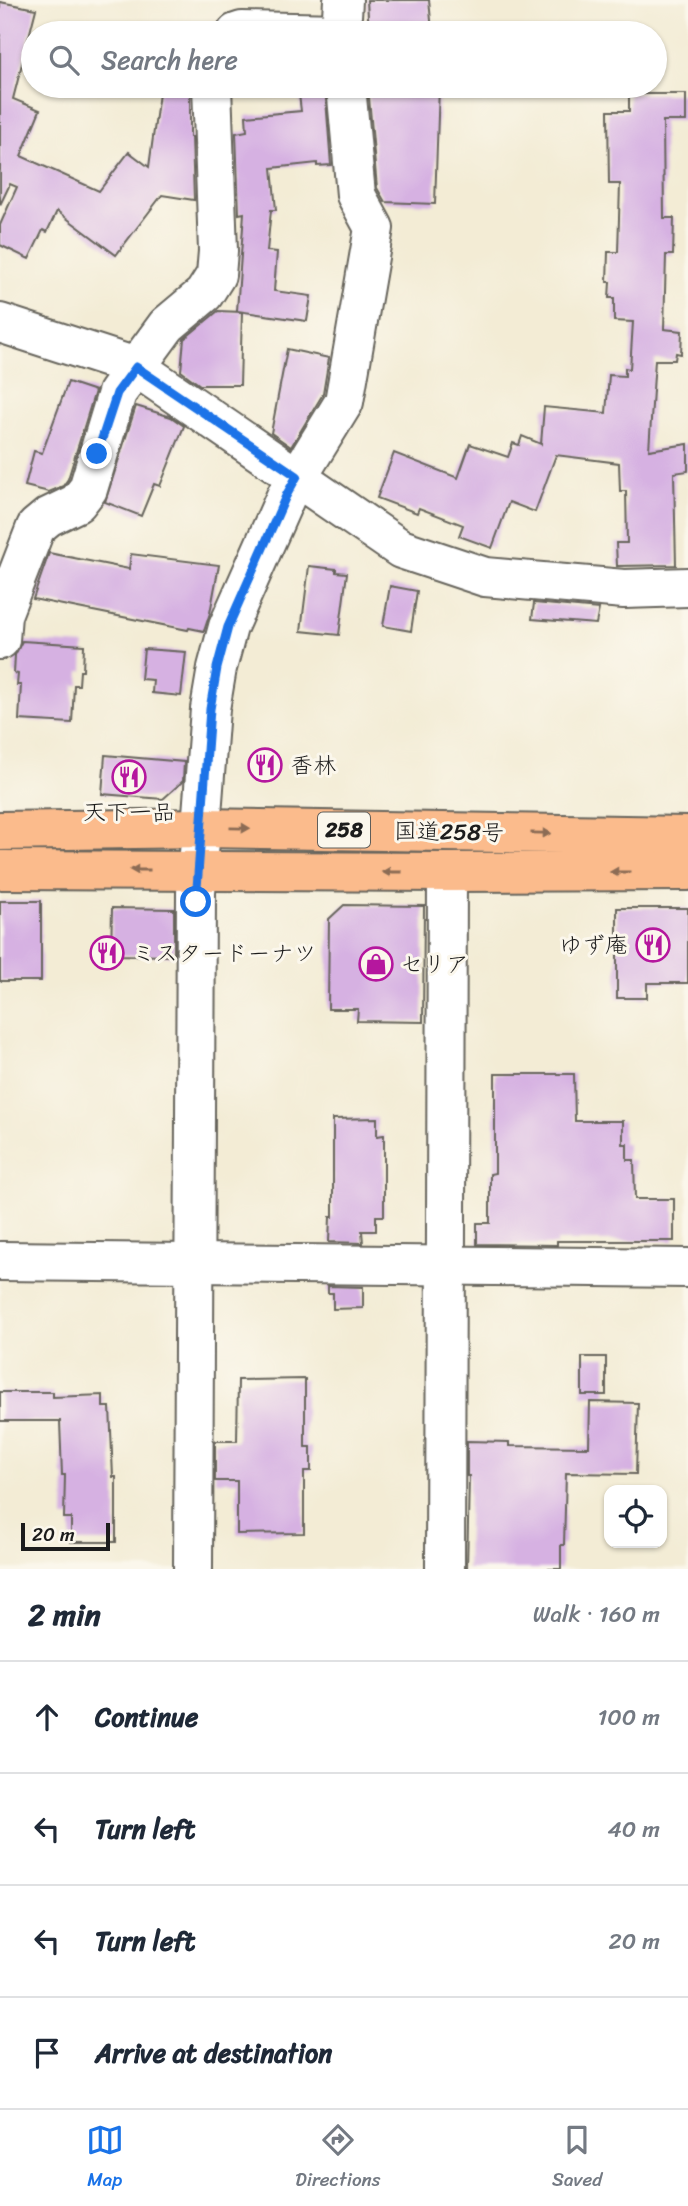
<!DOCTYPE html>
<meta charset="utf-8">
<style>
:root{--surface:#fff;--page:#f2f2f3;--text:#1f2937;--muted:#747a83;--line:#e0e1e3;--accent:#1a73e8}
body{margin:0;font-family:Sriracha,"Klee One",sans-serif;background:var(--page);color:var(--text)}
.controls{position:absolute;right:21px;bottom:21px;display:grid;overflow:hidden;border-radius:14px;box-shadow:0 2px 5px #0004}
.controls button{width:63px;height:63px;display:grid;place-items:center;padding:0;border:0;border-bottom:2px solid var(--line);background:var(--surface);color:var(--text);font:35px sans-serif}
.scale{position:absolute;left:21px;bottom:18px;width:89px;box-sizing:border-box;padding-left:7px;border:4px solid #1c1c1c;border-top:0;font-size:19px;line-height:24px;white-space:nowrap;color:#1c1c1c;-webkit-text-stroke:5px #fbf7ec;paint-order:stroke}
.stop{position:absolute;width:21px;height:21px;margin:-16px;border:5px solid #1a73e8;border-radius:50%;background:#fff}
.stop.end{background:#1a73e8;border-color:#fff;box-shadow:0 2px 7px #0008}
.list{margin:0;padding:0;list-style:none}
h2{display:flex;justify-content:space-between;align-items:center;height:91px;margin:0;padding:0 28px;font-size:30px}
h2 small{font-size:23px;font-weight:400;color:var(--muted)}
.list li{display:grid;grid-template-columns:46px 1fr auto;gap:21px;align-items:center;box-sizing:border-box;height:112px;padding:0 28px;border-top:2px solid var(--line)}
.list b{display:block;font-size:26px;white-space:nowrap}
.list em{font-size:23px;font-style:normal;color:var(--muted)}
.icon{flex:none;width:38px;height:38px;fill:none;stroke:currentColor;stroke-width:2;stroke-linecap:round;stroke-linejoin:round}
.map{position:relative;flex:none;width:688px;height:1569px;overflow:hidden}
.search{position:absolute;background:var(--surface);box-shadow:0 2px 5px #0004;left:21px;right:21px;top:21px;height:77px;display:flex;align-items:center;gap:18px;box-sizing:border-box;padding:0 24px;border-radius:38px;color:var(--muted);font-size:26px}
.sheet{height:539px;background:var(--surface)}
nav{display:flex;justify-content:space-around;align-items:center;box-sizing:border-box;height:98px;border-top:2px solid var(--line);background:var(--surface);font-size:19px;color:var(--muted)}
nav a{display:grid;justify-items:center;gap:4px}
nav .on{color:var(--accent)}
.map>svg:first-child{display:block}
.building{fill:#d6b1e2}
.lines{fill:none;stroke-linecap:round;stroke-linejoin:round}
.minor-casing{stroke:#67655d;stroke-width:42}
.highway-casing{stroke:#67655d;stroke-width:42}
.minor{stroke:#fff;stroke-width:38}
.highway{stroke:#fbbb8c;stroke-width:38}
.oneway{fill:#8c6c54}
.route{stroke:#1a73e8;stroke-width:9}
.labels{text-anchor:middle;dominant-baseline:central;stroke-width:6;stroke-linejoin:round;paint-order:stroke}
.shield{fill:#fbf7ec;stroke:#5f5e5a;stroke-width:2}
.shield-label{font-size:21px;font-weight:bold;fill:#1c1c1c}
.poi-label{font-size:23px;fill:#1c1c1c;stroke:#fbf7ec;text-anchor:start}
.street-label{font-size:23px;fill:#1c1c1c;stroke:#fbf7ec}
</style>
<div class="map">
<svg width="688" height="1569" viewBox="0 0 688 1569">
<rect width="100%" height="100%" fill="#fbf7ec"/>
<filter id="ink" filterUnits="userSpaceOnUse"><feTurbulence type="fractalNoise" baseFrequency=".0143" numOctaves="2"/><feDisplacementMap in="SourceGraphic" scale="14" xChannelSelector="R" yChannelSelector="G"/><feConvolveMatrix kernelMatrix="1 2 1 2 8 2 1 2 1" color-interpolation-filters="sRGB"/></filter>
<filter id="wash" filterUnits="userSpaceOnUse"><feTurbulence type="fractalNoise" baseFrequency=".00686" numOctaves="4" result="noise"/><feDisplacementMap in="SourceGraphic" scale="28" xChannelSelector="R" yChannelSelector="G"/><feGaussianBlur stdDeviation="1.57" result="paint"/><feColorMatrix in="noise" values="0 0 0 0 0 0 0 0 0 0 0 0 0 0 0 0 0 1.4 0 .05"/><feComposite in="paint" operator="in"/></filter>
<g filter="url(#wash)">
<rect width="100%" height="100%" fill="#f3ecd5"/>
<g id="blocks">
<g class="building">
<polygon points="367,0 429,0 432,31 369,33"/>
<polygon points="0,2 36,9 13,99 40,110 21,156 99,191 129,152 149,167 160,86 190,86 190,137 192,137 194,200 162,195 116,255 57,211 47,232 43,230 29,259 0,245 0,225 17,187 10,184 0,205"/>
<polygon points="298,86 325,86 331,165 317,166 317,163 272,168 276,210 271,210 267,251 277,252 274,291 311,296 307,321 237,311 244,213 239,214 236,133 247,131 246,116 301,111"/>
<polygon points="368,86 439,86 435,204 385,202 377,188"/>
<polygon points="629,94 686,94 686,121 663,121 664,218 674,218 673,255 666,255 664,329 682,331 681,354 676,353 675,360 655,360 649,450 688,444 688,471 674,473 676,565 617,566 616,543 627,543 626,491 620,491 619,463 556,455 535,512 509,502 492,548 459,536 463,525 419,508 417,513 377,498 394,453 458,478 470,444 508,457 513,443 519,445 522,436 541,444 544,407 606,413 609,375 625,376 625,368 630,369 633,322 614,321 614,298 609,298 610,282 607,282 608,252 618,252 620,184 609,184 608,111 629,111"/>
<polygon points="218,311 242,312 240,385 200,385 181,371 184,339"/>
<polygon points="287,349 329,358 323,394 291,447 271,433"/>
<polygon points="68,382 95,391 68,479 63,486 49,492 25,486 34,451 42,453"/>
<polygon points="136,406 171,417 184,426 160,486 154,484 141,516 105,502"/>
<polygon points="49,553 129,569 131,554 219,565 210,613 204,631 189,628 188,630 33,599"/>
<polygon points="309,566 336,569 336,572 347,573 339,635 301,631"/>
<polygon points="390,586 417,591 411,631 383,626"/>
<polygon points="534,603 599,609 596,624 532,619"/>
<polygon points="22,641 84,645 83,671 80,671 79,685 74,685 72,723 19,720 21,685 17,685 18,674 14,673 15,655"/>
<polygon points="144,649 186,652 181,696 152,693 153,680 141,679"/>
<polygon points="105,755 184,762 183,781 163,799 102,794"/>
<rect x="0" y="901" width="41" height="80"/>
<polygon points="344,905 424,906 423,1022 357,1021 358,1009 328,1009 329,919"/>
<polygon points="112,908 174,909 174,956 111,955"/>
<polygon points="617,908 688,908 688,983 647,983 647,998 617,998"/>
<polygon points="495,1074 574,1074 575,1121 623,1121 623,1144 627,1144 627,1160 634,1160 635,1199 674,1199 674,1241 557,1241 557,1245 477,1244 477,1223 490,1223 490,1174 495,1173"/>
<polygon points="377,1118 377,1136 384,1135 384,1216 376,1216 376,1231 362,1231 363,1243 329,1242 330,1217 333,1217 333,1119"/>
<polygon points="328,1286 363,1287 363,1308 333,1309 333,1293 328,1293"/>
<rect x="582" y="1357" width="24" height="38"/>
<polygon points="305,1379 305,1447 311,1447 311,1471 304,1471 304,1533 237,1534 237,1481 215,1481 215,1441 237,1441 238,1380"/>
<polygon points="0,1392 53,1392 53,1397 103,1395 103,1407 110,1407 113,1477 116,1477 116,1542 71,1542 71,1518 64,1518 65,1475 62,1475 60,1421 0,1421"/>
<polygon points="590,1402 638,1403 636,1474 566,1473 564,1545 561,1545 561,1569 467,1569 469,1476 467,1476 467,1441 509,1442 509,1446 589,1447"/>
</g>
</g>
</g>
<g filter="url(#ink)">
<use href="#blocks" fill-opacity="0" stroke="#67655d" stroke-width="2"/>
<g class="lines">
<defs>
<g id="minor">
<polyline points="236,33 242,31 340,33"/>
<polyline points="341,33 343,0"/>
<polyline points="0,323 136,367 401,549 485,577 624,589 688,587"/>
<polyline points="0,640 2,615 36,527 48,517 77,503 88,489 117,393 167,325 204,294 216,275 218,251 212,86"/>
<polyline points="0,1261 688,1268"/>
<polyline points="193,1569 196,893 210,709 217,668 228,627 286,496 344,402 374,228 356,195 346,86"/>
<polyline points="445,1569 447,872"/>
</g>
<g id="highway">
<polyline points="0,831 201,828 688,836"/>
<polyline points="0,870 447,872 688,871"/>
</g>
</defs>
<use href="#minor" class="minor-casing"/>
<use href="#highway" class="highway-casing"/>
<use href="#minor" class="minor"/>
<use href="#highway" class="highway"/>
</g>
<defs><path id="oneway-solid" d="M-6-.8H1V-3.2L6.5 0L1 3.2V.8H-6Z" transform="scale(1.75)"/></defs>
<g class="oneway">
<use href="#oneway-solid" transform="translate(240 828) rotate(1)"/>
<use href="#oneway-solid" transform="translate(541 833) rotate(1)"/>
<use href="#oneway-solid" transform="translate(140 870) rotate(-180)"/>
<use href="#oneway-solid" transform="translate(392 872) rotate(-180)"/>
<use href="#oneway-solid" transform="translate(620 872) rotate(180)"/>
</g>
</g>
<g class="lines" filter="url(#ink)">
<polyline class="route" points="97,454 117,393 136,367 297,476 286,496 228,627 217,668 210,709 196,902"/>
</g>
<defs>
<symbol id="restaurant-ring" viewBox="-11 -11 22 22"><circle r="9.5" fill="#fbf7ec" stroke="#b5179e" stroke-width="1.5"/><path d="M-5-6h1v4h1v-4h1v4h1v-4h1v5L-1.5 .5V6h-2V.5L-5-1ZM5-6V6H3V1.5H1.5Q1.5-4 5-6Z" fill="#b5179e"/></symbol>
<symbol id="shop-ring" viewBox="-11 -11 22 22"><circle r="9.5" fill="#fbf7ec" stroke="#b5179e" stroke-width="1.5"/><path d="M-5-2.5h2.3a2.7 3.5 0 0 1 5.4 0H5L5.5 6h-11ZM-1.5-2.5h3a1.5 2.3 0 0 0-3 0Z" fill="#b5179e"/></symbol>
</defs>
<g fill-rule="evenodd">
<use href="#restaurant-ring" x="246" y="746" width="38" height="38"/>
<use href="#restaurant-ring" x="110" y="758" width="38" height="38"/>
<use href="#restaurant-ring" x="634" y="926" width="38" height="38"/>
<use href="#restaurant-ring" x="88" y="934" width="38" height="38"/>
<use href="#shop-ring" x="357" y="945" width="38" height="38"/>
</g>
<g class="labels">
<rect class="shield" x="318" y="812.5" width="52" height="35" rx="5"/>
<g class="shield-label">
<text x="344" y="830">258</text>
</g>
<g class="poi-label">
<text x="290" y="765">香林</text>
<text x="129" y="812" text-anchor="middle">天下一品</text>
<text x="628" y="945" text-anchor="end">ゆず庵</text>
<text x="132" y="953">ミスタードーナツ</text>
<text x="400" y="964">セリア</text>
</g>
<g class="street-label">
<text transform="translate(449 832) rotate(1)">国道258号</text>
</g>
</g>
</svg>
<div class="controls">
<button><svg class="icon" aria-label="locate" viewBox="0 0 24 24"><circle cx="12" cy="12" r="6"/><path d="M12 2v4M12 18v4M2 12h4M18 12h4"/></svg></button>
</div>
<div class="scale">20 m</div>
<div class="stop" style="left:196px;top:902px"></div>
<div class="stop end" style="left:97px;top:454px"></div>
<div class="search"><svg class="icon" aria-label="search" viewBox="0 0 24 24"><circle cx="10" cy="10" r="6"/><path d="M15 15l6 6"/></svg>Search here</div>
</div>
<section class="sheet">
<h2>2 min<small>Walk · 160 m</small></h2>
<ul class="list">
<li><svg class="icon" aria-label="ahead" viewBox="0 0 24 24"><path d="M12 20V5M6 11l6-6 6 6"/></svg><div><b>Continue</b></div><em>100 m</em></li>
<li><svg class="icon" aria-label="left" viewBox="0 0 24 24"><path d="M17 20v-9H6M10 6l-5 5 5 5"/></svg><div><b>Turn left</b></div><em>40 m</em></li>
<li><svg class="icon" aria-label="left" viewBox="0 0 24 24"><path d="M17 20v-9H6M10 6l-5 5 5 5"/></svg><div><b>Turn left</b></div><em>20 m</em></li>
<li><svg class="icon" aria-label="arrive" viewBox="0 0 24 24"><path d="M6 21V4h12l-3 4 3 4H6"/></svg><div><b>Arrive at destination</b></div></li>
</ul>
</section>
<nav>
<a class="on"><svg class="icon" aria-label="map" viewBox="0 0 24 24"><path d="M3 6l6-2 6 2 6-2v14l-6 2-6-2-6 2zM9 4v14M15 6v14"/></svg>Map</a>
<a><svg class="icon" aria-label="directions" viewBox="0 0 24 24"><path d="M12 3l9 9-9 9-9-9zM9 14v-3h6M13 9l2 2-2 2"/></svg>Directions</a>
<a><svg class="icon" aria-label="saved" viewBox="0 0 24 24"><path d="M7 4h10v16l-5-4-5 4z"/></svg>Saved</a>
</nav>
